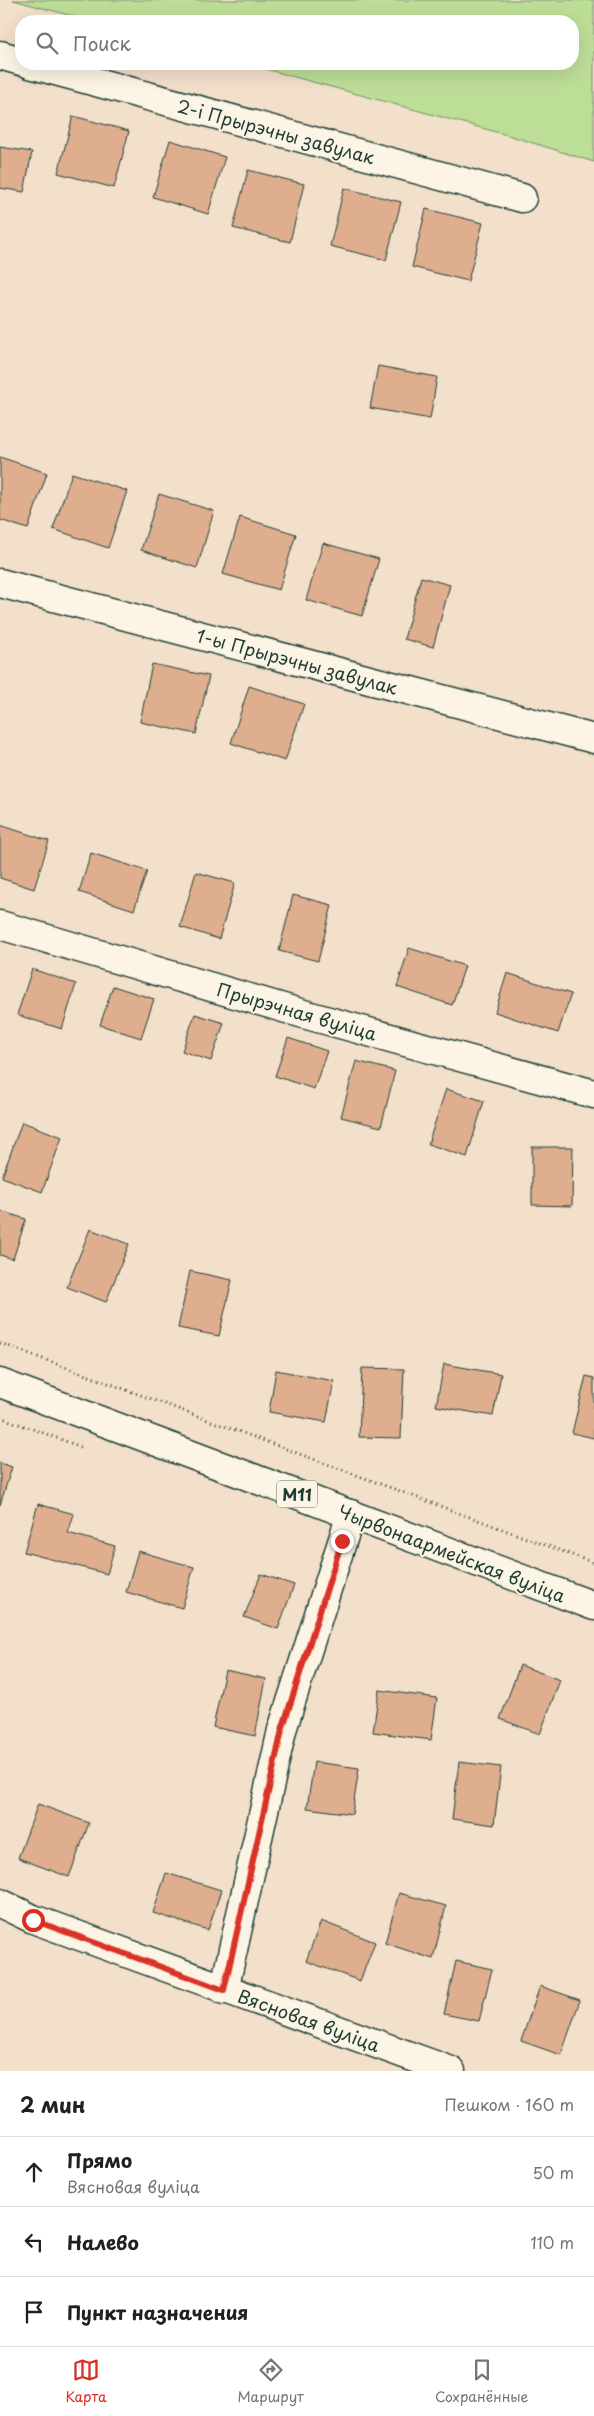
<!DOCTYPE html>
<html lang="ru">
<meta charset="utf-8">
<style>
:root{--surface:#fff;--page:#f2f2f2;--text:#202124;--muted:#757577;--line:#e0e0e0;--accent:#d93025}
body{margin:0;font-family:"Playpen Sans",sans-serif;background:var(--page);color:var(--text)}
.stop{position:absolute;width:15px;height:15px;margin:-11px;border:4px solid #d93025;border-radius:50%;background:#fff}
.stop.end{background:#d93025;border-color:#fff;box-shadow:0 1px 5px #0008}
.list{margin:0;padding:0;list-style:none}
h2{display:flex;justify-content:space-between;align-items:center;height:65px;margin:0;padding:0 20px;font-size:21px}
h2 small{font-size:16px;font-weight:400;color:var(--muted)}
.list li{display:grid;grid-template-columns:32px 1fr auto;gap:15px;align-items:center;box-sizing:border-box;height:70px;padding:0 20px;border-top:1px solid var(--line)}
.list b{display:block;font-size:19px;white-space:nowrap}
.list p{margin:0;font-size:16px;white-space:nowrap;color:var(--muted)}
.list em{font-size:16px;font-style:normal;color:var(--muted)}
.icon{flex:none;width:28px;height:28px;fill:none;stroke:currentColor;stroke-width:2;stroke-linecap:round;stroke-linejoin:round}
.map{position:relative;flex:none;width:594px;height:2071px;overflow:hidden}
.search{position:absolute;background:var(--surface);box-shadow:0 5px 20px #0002;left:15px;right:15px;top:15px;height:55px;display:flex;align-items:center;gap:12px;box-sizing:border-box;padding:0 18px;border-radius:20px;color:var(--muted);font-size:19px}
.sheet{height:275px;background:var(--surface)}
nav{display:flex;justify-content:space-around;align-items:center;box-sizing:border-box;height:70px;border-top:1px solid var(--line);background:var(--surface);font-size:14px;color:var(--muted)}
nav a{display:grid;justify-items:center;gap:2px}
nav .on{color:var(--accent)}
.map>svg:first-child{display:block}
.green{fill:#bdde97;stroke:#6e8e66}
.building{fill:#deae8f;stroke:#1f3d34}
.lines{fill:none;stroke-linecap:round;stroke-linejoin:round}
.minor-casing{stroke:#1f3d34;stroke-width:31}
.highway-casing{stroke:#1f3d34;stroke-width:31}
.path{stroke:#1f3d34;stroke-width:3;stroke-dasharray:1 4;stroke-linecap:butt}
.minor{stroke:#fcf5e5;stroke-width:28}
.highway{stroke:#fcf5e5;stroke-width:28}
.route{stroke:#d93025;stroke-width:6}
.labels{text-anchor:middle;dominant-baseline:central;stroke-width:4;stroke-linejoin:round;paint-order:stroke}
.shield{fill:#fcf5e5;stroke:#617469;stroke-width:1}
.shield-label{font-size:16px;font-weight:bold;fill:#1f3d34}
.street-label{font-size:18px;fill:#1f3d34;stroke:#fcf5e5}
</style>
<div class="map">
<svg width="594" height="2071" viewBox="0 0 594 2071">
<rect width="100%" height="100%" fill="#f3e0cb"/>
<filter id="ink" filterUnits="userSpaceOnUse"><feTurbulence type="fractalNoise" baseFrequency=".02" numOctaves="2"/><feDisplacementMap in="SourceGraphic" scale="10" xChannelSelector="R" yChannelSelector="G"/><feConvolveMatrix kernelMatrix="1 2 1 2 8 2 1 2 1" color-interpolation-filters="sRGB"/></filter>
<g filter="url(#ink)">
<polygon class="green" points="13,0 594,0 594,162 511,136 247,64 573,64 573,21 91,21"/>
<g class="building">
<polygon points="73,116 129,131 114,188 58,173"/>
<polygon points="170,140 225,157 208,214 153,197"/>
<polygon points="0,147 32,152 24,192 0,188"/>
<polygon points="248,170 304,184 290,242 233,228"/>
<polygon points="344,188 401,202 386,260 330,246"/>
<polygon points="426,209 483,223 468,281 412,267"/>
<polygon points="378,366 437,377 430,419 370,408"/>
<polygon points="0,457 47,473 28,529 0,520"/>
<polygon points="72,473 127,491 108,548 53,529"/>
<polygon points="159,494 214,511 197,568 141,550"/>
<polygon points="240,517 296,534 279,590 223,574"/>
<polygon points="323,543 379,559 362,616 306,600"/>
<polygon points="421,577 450,585 433,647 404,639"/>
<polygon points="152,664 209,676 196,734 140,722"/>
<polygon points="249,686 304,704 285,761 231,743"/>
<polygon points="0,825 49,841 34,889 0,878"/>
<polygon points="91,853 147,871 134,910 79,892"/>
<polygon points="196,872 235,883 219,939 180,927"/>
<polygon points="293,895 332,905 318,961 279,951"/>
<polygon points="409,948 465,966 452,1005 397,987"/>
<polygon points="32,969 76,984 62,1029 17,1015"/>
<polygon points="507,973 571,994 558,1033 495,1012"/>
<polygon points="113,986 154,999 141,1038 100,1025"/>
<polygon points="195,1014 224,1023 211,1061 182,1051"/>
<polygon points="288,1038 327,1051 314,1089 275,1076"/>
<polygon points="356,1061 395,1071 381,1127 341,1117"/>
<polygon points="446,1089 484,1101 467,1157 428,1144"/>
<polygon points="22,1122 62,1137 42,1192 2,1177"/>
<polygon points="532,1147 573,1147 572,1206 532,1205"/>
<polygon points="0,1211 26,1219 13,1259 0,1255"/>
<polygon points="90,1229 129,1244 106,1302 67,1287"/>
<polygon points="190,1271 232,1280 219,1336 178,1328"/>
<polygon points="444,1364 501,1374 493,1416 436,1406"/>
<polygon points="362,1368 404,1369 401,1438 359,1437"/>
<polygon points="276,1370 334,1381 326,1422 269,1412"/>
<polygon points="586,1376 594,1378 594,1438 572,1433"/>
<polygon points="0,1463 12,1467 0,1505"/>
<polygon points="38,1504 74,1514 68,1533 115,1546 107,1574 24,1552"/>
<polygon points="138,1551 194,1567 182,1608 126,1592"/>
<polygon points="261,1574 294,1585 278,1629 244,1617"/>
<polygon points="520,1665 560,1680 540,1734 500,1719"/>
<polygon points="225,1670 266,1679 255,1736 213,1727"/>
<polygon points="379,1690 437,1698 431,1740 373,1732"/>
<polygon points="314,1762 359,1768 352,1814 307,1808"/>
<polygon points="459,1762 501,1767 494,1825 452,1819"/>
<polygon points="38,1804 89,1823 69,1877 18,1858"/>
<polygon points="166,1873 221,1890 208,1930 153,1913"/>
<polygon points="399,1893 446,1906 433,1959 385,1943"/>
<polygon points="321,1921 375,1942 360,1981 306,1961"/>
<polygon points="456,1961 492,1969 479,2021 444,2014"/>
<polygon points="540,1986 580,2000 561,2055 521,2041"/>
</g>
<g class="lines">
<defs>
<g id="minor">
<polyline points="0,55 21,61"/>
<polyline points="30,64 522,198"/>
<polyline points="0,583 594,739"/>
<polyline points="0,925 307,1015 594,1094"/>
<polyline points="0,1903 33,1919 451,2071"/>
<polyline points="224,1990 282,1730 351,1514"/>
</g>
<polyline id="highway" points="0,1383 594,1606"/>
</defs>
<use href="#minor" class="minor-casing"/>
<use href="#highway" class="highway-casing"/>
<g class="path">
<polyline points="0,1343 594,1563"/>
<polyline points="0,1417 84,1448"/>
</g>
<use href="#minor" class="minor"/>
<use href="#highway" class="highway"/>
</g>
</g>
<g class="lines" filter="url(#ink)">
<polyline class="route" points="33,1920 224,1990 282,1730 342,1541"/>
</g>
<g class="labels">
<rect class="shield" x="277" y="1480.5" width="40" height="27" rx="4"/>
<g class="shield-label">
<text x="297" y="1494">М11</text>
</g>
<g class="street-label">
<text transform="translate(276 131) rotate(15)">2-і Прырэчны завулак</text>
<text transform="translate(297 661) rotate(15)">1-ы Прырэчны завулак</text>
<text transform="translate(297 1011) rotate(16)">Прырэчная вуліца</text>
<text transform="translate(452 1553) rotate(21)">Чырвонаармейская вуліца</text>
<text transform="translate(309 2020) rotate(20)">Вясновая вуліца</text>
</g>
</g>
</svg>
<div class="stop" style="left:33px;top:1920px"></div>
<div class="stop end" style="left:342px;top:1541px"></div>
<div class="search"><svg class="icon" aria-label="search" viewBox="0 0 24 24"><circle cx="10" cy="10" r="6"/><path d="M15 15l6 6"/></svg>Поиск</div>
</div>
<section class="sheet">
<h2>2 мин<small>Пешком · 160 m</small></h2>
<ul class="list">
<li><svg class="icon" aria-label="ahead" viewBox="0 0 24 24"><path d="M12 20V5M6 11l6-6 6 6"/></svg><div><b>Прямо</b><p>Вясновая вуліца</p></div><em>50 m</em></li>
<li><svg class="icon" aria-label="left" viewBox="0 0 24 24"><path d="M17 20v-9H6M10 6l-5 5 5 5"/></svg><div><b>Налево</b></div><em>110 m</em></li>
<li><svg class="icon" aria-label="arrive" viewBox="0 0 24 24"><path d="M6 21V4h12l-3 4 3 4H6"/></svg><div><b>Пункт назначения</b></div></li>
</ul>
</section>
<nav>
<a class="on"><svg class="icon" aria-label="map" viewBox="0 0 24 24"><path d="M3 6l6-2 6 2 6-2v14l-6 2-6-2-6 2zM9 4v14M15 6v14"/></svg>Карта</a>
<a><svg class="icon" aria-label="directions" viewBox="0 0 24 24"><path d="M12 3l9 9-9 9-9-9zM9 14v-3h6M13 9l2 2-2 2"/></svg>Маршрут</a>
<a><svg class="icon" aria-label="saved" viewBox="0 0 24 24"><path d="M7 4h10v16l-5-4-5 4z"/></svg>Сохранённые</a>
</nav>
